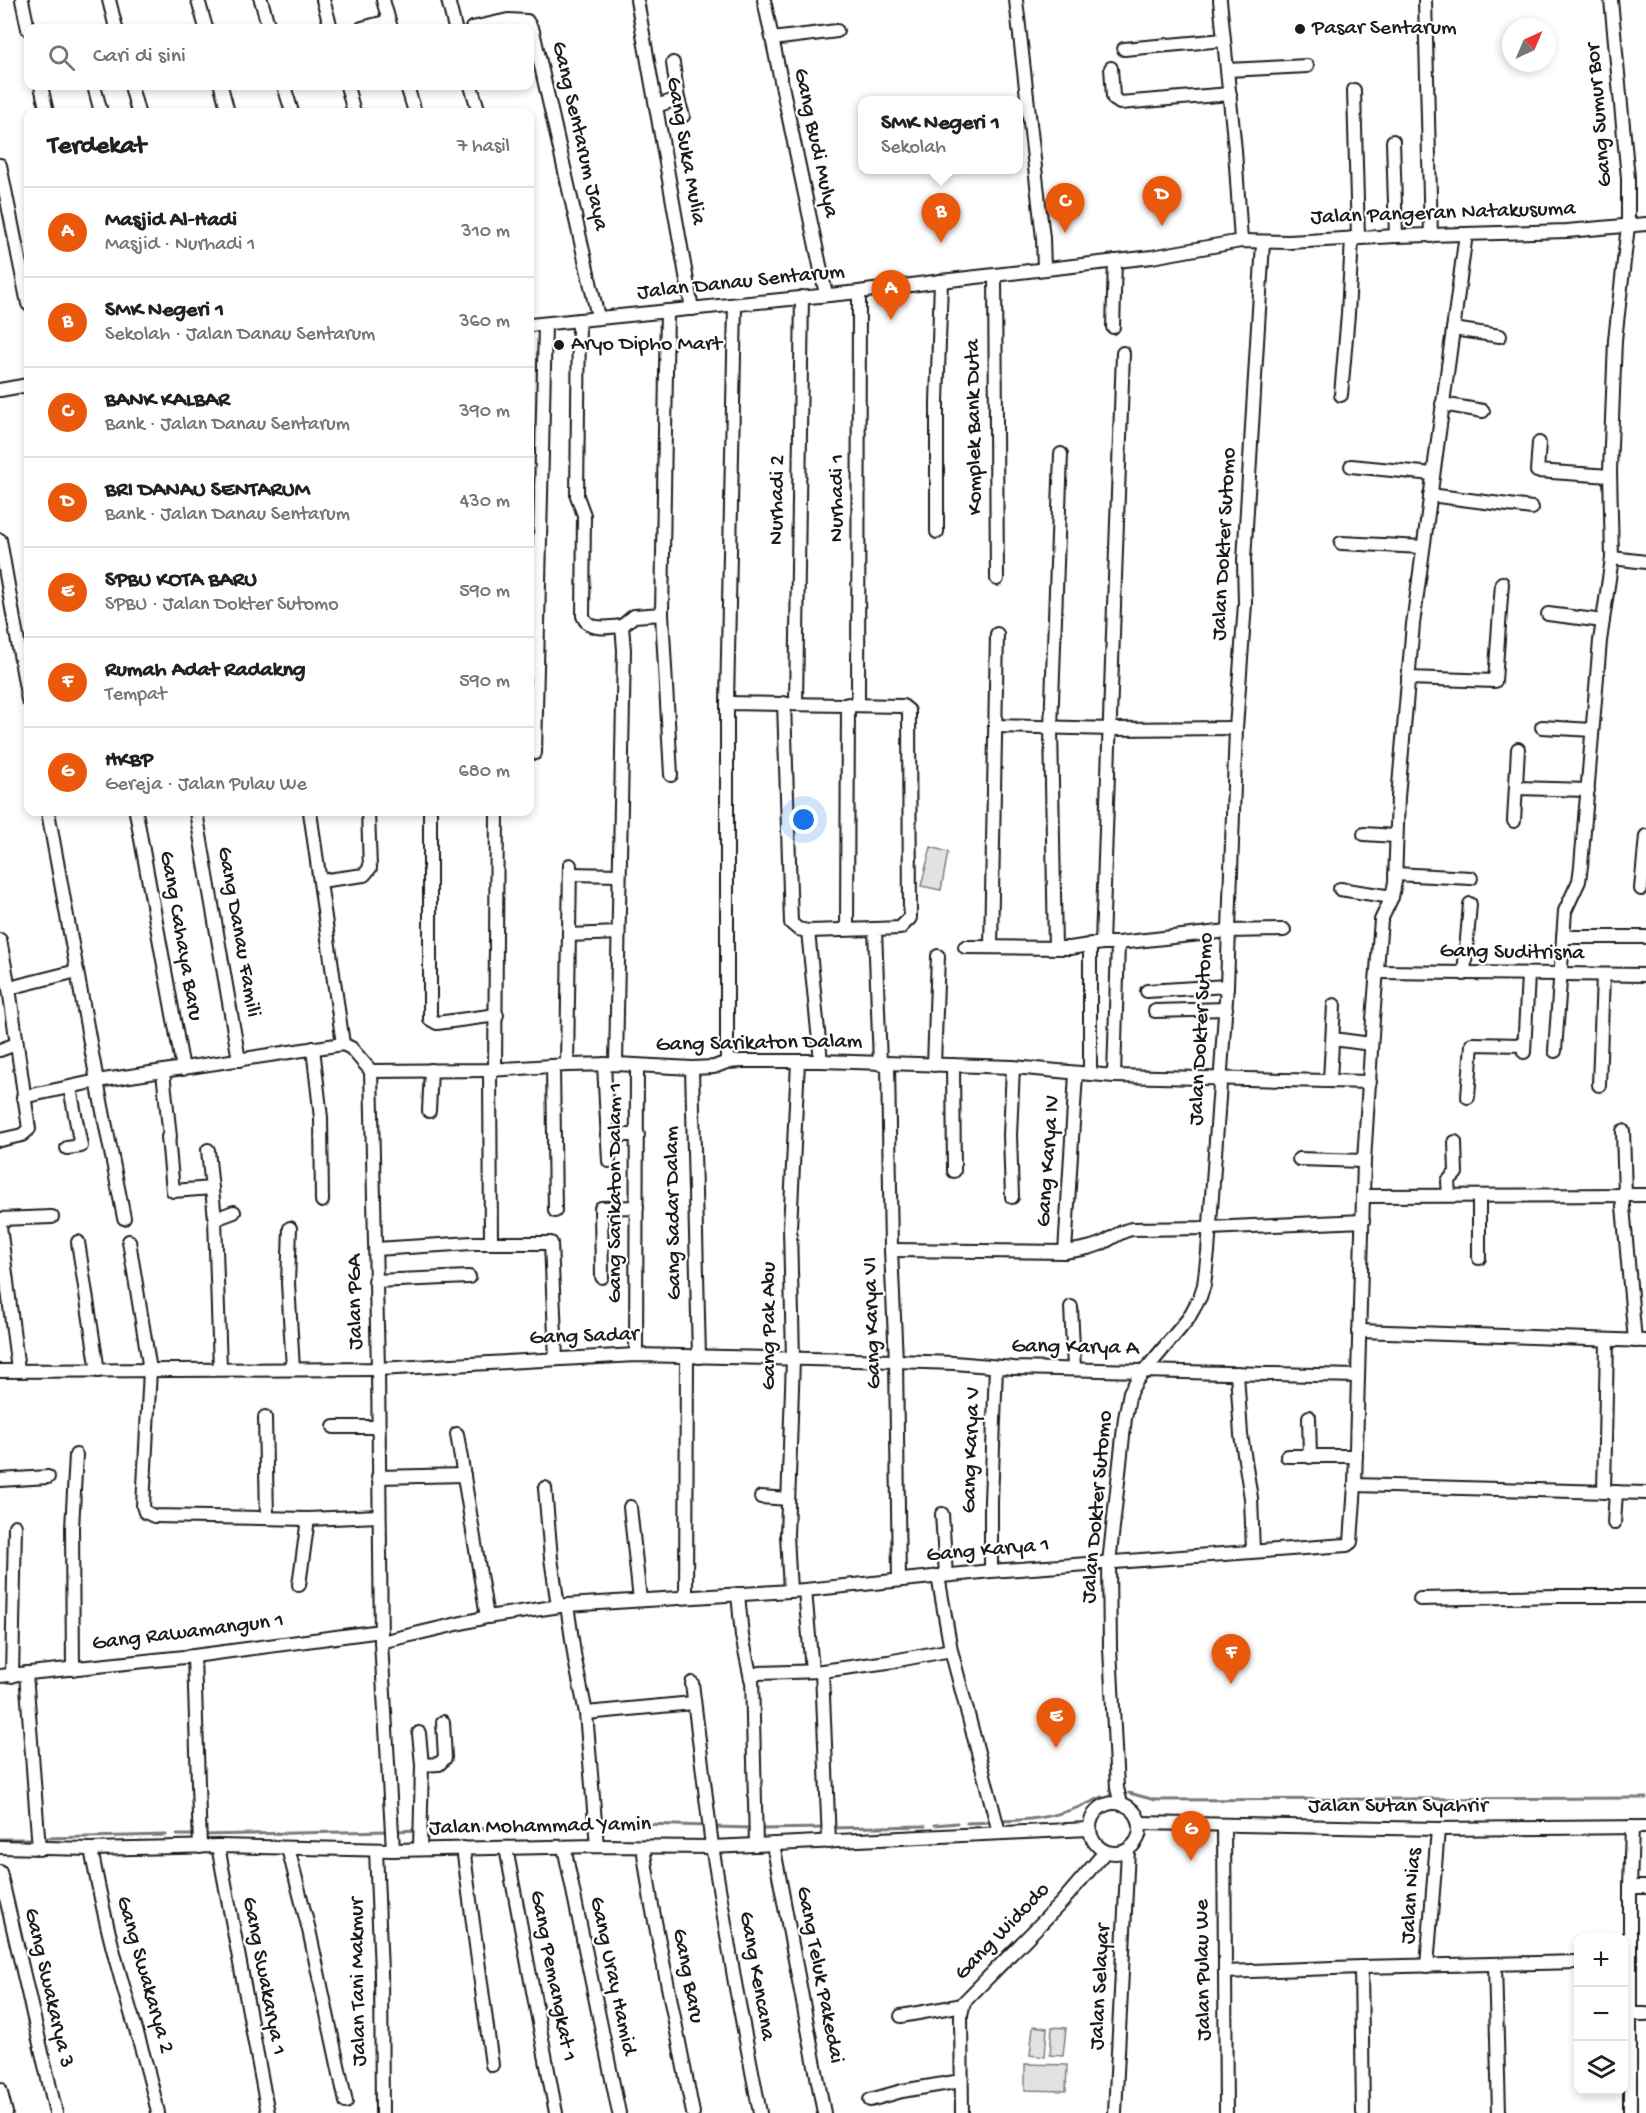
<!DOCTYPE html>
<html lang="id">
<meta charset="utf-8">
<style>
:root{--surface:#fff;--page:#f6f6f6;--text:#222;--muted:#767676;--line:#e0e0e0;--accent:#ea580c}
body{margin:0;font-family:"Gochi Hand",sans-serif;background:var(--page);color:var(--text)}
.controls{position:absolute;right:18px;bottom:18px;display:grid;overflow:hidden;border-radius:12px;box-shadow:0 3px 9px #0003}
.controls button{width:54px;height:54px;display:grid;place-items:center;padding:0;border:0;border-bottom:2px solid var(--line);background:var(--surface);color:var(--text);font:30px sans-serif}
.compass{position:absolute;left:1502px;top:18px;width:54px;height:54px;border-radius:50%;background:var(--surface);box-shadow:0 3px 9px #0003;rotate:44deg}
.you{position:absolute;left:804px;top:820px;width:21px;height:21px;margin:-15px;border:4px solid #fff;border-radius:50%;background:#1a73e8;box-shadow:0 0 0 9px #1a73e833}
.badge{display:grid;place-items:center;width:39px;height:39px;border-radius:50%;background:var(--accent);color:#fff;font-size:20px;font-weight:700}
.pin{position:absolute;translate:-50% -50px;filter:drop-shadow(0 2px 3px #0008)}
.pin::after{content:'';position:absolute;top:32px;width:21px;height:18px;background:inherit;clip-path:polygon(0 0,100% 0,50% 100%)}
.popup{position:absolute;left:858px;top:96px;width:165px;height:78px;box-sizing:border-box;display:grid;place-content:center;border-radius:12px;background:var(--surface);filter:drop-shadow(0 2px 4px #0005);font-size:20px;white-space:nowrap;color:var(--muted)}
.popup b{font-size:22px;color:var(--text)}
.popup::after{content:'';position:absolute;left:50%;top:100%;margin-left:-12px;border:12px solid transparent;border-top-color:var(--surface)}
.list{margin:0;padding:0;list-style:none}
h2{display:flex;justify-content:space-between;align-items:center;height:78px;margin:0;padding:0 24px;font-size:26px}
h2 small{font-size:20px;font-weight:400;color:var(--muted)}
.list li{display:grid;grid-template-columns:39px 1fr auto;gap:18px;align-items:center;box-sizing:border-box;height:90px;padding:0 24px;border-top:2px solid var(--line)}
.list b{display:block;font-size:22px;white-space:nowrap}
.list p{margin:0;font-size:20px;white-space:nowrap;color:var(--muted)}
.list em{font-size:20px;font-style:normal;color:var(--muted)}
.icon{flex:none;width:33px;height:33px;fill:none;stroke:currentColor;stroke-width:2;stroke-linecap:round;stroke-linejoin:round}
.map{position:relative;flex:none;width:1646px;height:2113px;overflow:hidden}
.search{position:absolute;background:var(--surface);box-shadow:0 3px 9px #0003;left:24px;top:24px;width:510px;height:66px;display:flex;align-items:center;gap:15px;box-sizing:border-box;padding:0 21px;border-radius:12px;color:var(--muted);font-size:22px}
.panel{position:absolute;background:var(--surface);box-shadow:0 3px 9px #0003;left:24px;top:108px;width:510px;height:708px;border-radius:12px}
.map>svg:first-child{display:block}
.green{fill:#e2e2e2;stroke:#7f7f7f;stroke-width:1.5}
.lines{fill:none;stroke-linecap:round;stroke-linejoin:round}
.stream{stroke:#7a7a7a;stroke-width:3}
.minor-casing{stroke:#1c1c1c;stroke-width:16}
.minor{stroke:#fff;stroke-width:12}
.poi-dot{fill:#1c1c1c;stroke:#fff;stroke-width:2}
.labels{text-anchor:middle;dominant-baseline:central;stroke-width:4.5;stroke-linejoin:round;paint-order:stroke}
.poi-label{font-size:22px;fill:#1c1c1c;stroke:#fff;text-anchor:start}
.street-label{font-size:22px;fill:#1c1c1c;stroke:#fff}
</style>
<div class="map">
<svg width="1646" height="2113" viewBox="0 0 1646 2113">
<rect width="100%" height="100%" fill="#fff"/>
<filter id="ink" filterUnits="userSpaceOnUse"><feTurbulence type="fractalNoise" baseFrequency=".0167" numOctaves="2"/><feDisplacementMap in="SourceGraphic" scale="12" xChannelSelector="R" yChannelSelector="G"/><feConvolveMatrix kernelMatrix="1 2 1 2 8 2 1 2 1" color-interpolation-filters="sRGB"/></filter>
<g filter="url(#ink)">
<g class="green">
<polygon points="931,847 948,852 941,890 921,886"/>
<polygon points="1033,2026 1047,2028 1045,2057 1030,2055"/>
<polygon points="1052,2027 1066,2028 1063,2056 1050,2055"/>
<polygon points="1025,2064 1067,2065 1066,2091 1025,2090"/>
</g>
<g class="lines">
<g class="stream">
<polyline points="1129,1793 1155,1800 1646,1798"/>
<path d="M 1000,1821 C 1040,1820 1065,1815 1102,1797"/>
<polyline points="967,1823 993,1822"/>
<polyline points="597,1825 644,1824 708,1826"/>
<polyline points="935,1825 957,1823"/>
<polyline points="714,1827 753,1828"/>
<polyline points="831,1828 925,1826"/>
<polyline points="759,1829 825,1828"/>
<polyline points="423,1830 591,1825"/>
<polyline points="396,1831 417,1830"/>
<polyline points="177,1835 195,1835"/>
<polyline points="201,1835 390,1831"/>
<polyline points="47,1838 166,1835"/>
<polyline points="0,1839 29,1839"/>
</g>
<defs>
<g id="minor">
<polyline points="22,0 28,29"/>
<polyline points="109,0 116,28"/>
<polyline points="198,0 206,28"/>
<polyline points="261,0 269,28"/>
<polyline points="323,0 331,28"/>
<polyline points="383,0 391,28"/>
<polyline points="448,0 455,28"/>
<polyline points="637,0 692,309"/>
<polyline points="764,0 826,294"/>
<polyline points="1016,0 1043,238 1044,269"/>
<polyline points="1220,0 1235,150 1241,241"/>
<polyline points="1425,0 1431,236"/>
<polyline points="362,28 389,21"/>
<polyline points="472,28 508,20 527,21 533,31 598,317"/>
<polyline points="772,39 837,31"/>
<polyline points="1124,49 1224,40"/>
<polyline points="1111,68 1113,96 1114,99 1120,103 1230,94"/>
<polyline points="1227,70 1307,66"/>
<polyline points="41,86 47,112"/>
<polyline points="94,86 101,112"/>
<polyline points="131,86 138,112"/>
<polyline points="221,86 228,112"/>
<polyline points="284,86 292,112"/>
<polyline points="347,86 354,112"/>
<polyline points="407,86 415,112"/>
<polyline points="471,86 479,112"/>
<polyline points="1354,90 1358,238"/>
<polyline points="678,99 683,116"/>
<polyline points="656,106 678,99 673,63"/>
<polyline points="1393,141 1396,236"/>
<polyline points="0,165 28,304"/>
<polyline points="995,275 997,579"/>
<path d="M 579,320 L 577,496 L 584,515 L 583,616 C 589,632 608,627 622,626"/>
<polyline points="530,325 859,292 941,281 1152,257 1241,241 1289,242 1396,236 1567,231 1646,224"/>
<polyline points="1113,327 1115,261"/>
<polyline points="1453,329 1500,336"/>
<polyline points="0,390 28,385"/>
<polyline points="1341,395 1348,314 1352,238"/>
<polyline points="1442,404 1483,411"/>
<polyline points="1539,443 1537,471 1610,476"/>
<polyline points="1351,466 1433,474"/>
<polyline points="1430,495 1532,508"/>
<polyline points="937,532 937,402 941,281"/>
<polyline points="0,540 28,700"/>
<polyline points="1341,543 1423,547"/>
<polyline points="1612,558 1646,562"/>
<polyline points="662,614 671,775"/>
<polyline points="1548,614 1603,621"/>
<polyline points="1408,678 1495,681 1502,583"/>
<polyline points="727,703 735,305"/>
<polyline points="784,703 791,923 798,929 808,931 875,929"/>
<polyline points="796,704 802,297"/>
<polyline points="858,704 859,292"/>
<polyline points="995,726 1111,729 1236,728"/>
<polyline points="1542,727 1592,730"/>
<polyline points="535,753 545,324"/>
<polyline points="1516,788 1588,790"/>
<polyline points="48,812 97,1081 124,1218"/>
<polyline points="136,812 183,1069"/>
<polyline points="196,812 239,1060"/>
<polyline points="310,812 343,1044 351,1048 371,1071 378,1369 381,1642 393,1850"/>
<polyline points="430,812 430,1019 437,1023 497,1015"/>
<polyline points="1514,821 1518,749"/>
<polyline points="1364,834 1396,836"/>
<polyline points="570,874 619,875"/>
<polyline points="1395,874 1471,878"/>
<polyline points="320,881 364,875 370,868 368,812"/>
<polyline points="1340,889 1392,897"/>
<polyline points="1641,889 1646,836"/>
<polyline points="847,928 848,704"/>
<polyline points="808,931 821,1061"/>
<polyline points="569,935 618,933"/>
<polyline points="1563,937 1646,937"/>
<polyline points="0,940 9,988 29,1129 22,1135 0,1140"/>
<polyline points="1102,943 1123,353"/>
<polyline points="1090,944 1090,1074"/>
<polyline points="965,947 1070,948 1102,943 1118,943 1228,931 1284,930"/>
<polyline points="991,947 997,634"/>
<polyline points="1055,948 1051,728 1061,454"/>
<polyline points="1377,972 1646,975"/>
<polyline points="1464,974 1470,904"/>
<polyline points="9,988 77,971"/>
<polyline points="1147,991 1227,986"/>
<polyline points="1155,1011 1226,1009"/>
<polyline points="1333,1039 1371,1044"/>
<polyline points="313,1048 321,1118 322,1201"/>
<polyline points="0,1050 16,1044"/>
<polyline points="1555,1051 1565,911 1579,881 1581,866 1600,641 1612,558 1610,471 1615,340 1628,226 1628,178 1611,0"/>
<polyline points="1524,1052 1528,975"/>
<polyline points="727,1062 727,703 903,706 909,711 910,918 900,928 875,929 880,1064"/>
<polyline points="604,1064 609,1161"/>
<polyline points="616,1064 624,650 622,626 634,616 662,614 667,311"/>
<polyline points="567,1065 570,865"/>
<polyline points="888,1065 891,1250 896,1361 899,1580"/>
<polyline points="934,1065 938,956"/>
<polyline points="953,1065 954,1171"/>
<polyline points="553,1066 555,1211"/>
<polyline points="692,1068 699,1357"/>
<polyline points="490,1070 491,1243"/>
<polyline points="495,1070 497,812"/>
<polyline points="371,1071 490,1070 567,1065 616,1064 692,1068 714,1067 727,1062 743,1061 821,1061 1013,1067 1114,1076 1370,1082"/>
<polyline points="163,1072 170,1137 168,1137 173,1191 212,1188"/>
<polyline points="1114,1076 1118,943"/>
<polyline points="1330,1081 1334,1005"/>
<polyline points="1599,1085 1603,975"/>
<polyline points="23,1097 97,1081 343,1044"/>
<polyline points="1468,1097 1472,1044 1524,1045"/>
<polyline points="429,1111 431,1070"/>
<polyline points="1623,1131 1625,1195"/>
<polyline points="607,1135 638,1135"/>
<polyline points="67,1148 81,1146 70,1088"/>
<polyline points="208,1150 215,1219"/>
<polyline points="1299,1159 1364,1161"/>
<polyline points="1449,1195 1448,1181 1456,1173 1455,1142"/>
<polyline points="1622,1195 1635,1341"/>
<polyline points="1363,1196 1646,1195"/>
<polyline points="1479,1196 1479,1258"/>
<polyline points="1012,1197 1010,1135 1013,1067"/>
<polyline points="0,1219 52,1217"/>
<polyline points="0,1226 18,1370"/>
<polyline points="290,1228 288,1283 293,1369"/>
<polyline points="129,1241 150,1370 143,1506 145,1512 154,1516 308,1519 379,1516"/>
<polyline points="78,1242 98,1371"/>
<polyline points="376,1249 472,1243 551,1243 556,1359"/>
<path d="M 891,1250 L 1065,1252 C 1077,1250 1089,1249 1100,1244 C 1111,1240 1119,1231 1132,1229 L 1210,1228 L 1363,1221"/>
<polyline points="1065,1252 1076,1074"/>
<polyline points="602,1277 601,1208 637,1207"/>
<polyline points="375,1281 469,1277"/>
<polyline points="1071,1307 1074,1368"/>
<polyline points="1359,1331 1646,1341"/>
<polyline points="636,1355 637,1066"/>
<polyline points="220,1369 215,1219 234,1212"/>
<polyline points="0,1371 378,1369 636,1355 896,1361 954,1363 1014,1368 1357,1376"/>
<polyline points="1237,1373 1241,1435 1251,1498 1253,1551"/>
<polyline points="265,1417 267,1518"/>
<polyline points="1309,1417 1310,1457"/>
<polyline points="334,1427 378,1427"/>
<polyline points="457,1434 487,1617"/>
<polyline points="1287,1456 1356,1456"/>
<polyline points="378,1477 464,1475"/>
<polyline points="0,1480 48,1477"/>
<polyline points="1355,1485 1646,1493"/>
<polyline points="545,1488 551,1558 558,1606"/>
<polyline points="1604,1492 1607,1341"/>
<polyline points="761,1497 788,1499"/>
<polyline points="630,1507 640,1600"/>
<polyline points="942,1514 946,1575"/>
<polyline points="1614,1523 1616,1492"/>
<polyline points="991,1571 991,1501 996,1367"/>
<polyline points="938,1576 951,1650 999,1832"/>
<polyline points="299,1585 308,1519"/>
<polyline points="805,1590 812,1671"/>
<polyline points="790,1591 787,1535 793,1359 790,1228 798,1062"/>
<polyline points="738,1594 742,1636 751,1679"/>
<polyline points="686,1597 687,1356"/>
<polyline points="1420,1599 1557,1596 1646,1596"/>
<polyline points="567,1605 575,1660 586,1713 597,1846"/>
<polyline points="381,1642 487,1617 567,1605 805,1590 991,1571 1332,1546 1347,1545 1351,1542 1355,1485 1364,1161 1373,1019 1381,920 1392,897 1395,882 1398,797 1413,624 1466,234"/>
<polyline points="194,1656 200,1847"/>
<polyline points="73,1669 72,1528 76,1455"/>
<polyline points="822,1671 829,1842"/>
<polyline points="26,1673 39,1849"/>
<polyline points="0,1676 194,1656 381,1631"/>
<polyline points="12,1676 15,1526"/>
<polyline points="692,1683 712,1846 735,1983 760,2113"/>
<polyline points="586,1713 693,1703"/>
<polyline points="419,1733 422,1765 420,1849"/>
<polyline points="422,1765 439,1764 445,1758 443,1722"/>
<circle cx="1115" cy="1828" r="25"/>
<polyline points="1121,1804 1117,1788 1110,1648 1109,1563 1125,1418 1130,1392 1137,1380 1188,1319 1200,1297 1204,1285 1208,1252 1227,986 1236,728 1245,604 1244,560 1263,243"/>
<polyline points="1140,1823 1438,1829 1646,1827"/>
<polyline points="1224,1826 1226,2113"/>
<polyline points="773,1844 824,2113"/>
<polyline points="756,1845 752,1676 759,1673 822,1671 888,1662 951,1650"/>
<polyline points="218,1846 268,2113"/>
<polyline points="0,1847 91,1849 218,1846 393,1850 597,1846 712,1847 1089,1829"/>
<polyline points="564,1847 619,2113"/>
<polyline points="643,1847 651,1901 693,2113"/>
<polyline points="288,1848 309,1930 346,2102"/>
<polyline points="463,1848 492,2065"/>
<polyline points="506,1848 556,2113"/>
<path d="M 91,1849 C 99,1891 108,1933 120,1975 C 133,2022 148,2065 158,2113"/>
<polyline points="376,1850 381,1972 382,2113"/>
<polyline points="0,1872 56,2113"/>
<polyline points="1630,1887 1646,1887"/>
<polyline points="1495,1964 1499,2113"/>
<polyline points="1427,1966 1438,1829"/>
<polyline points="1361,1967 1363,2113"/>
<polyline points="1225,1972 1361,1967 1578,1962"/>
<polyline points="1630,2014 1646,2014"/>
<polyline points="901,2016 963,2005"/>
<polyline points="0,2089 6,2113"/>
<polyline points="870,2100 902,2091 961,2081"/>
<polyline points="962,2113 961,2015 964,2002 1062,1902 1105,1852"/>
<polyline points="1115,2113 1128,1850"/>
<polyline points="1630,2113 1630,1887 1632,1827"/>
</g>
</defs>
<use href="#minor" class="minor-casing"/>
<use href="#minor" class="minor"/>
</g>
</g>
<g class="poi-dot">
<circle cx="1300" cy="29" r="6"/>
<circle cx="559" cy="345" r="6"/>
</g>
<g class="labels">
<g class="poi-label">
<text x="1312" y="29">Pasar Sentarum</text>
<text x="571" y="345">Aryo Dipho Mart</text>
</g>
<g class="street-label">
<text transform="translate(1600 115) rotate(-95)">Gang Sumur Bor</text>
<text transform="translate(579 136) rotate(77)">Gang Sentarum Jaya</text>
<text transform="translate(815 143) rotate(78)">Gang Budi Mulya</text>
<text transform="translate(685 151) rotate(80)">Gang Suka Mulia</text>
<text transform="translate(1443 214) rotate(-2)">Jalan Pangeran Natakusuma</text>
<text transform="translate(741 283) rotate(-6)">Jalan Danau Sentarum</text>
<text transform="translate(975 427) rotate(-91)">Komplek Bank Duta</text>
<text transform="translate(838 498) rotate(-90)">Nurhadi 1</text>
<text transform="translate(778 500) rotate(-89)">Nurhadi 2</text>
<text transform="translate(1225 544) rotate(-87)">Jalan Dokter Sutomo</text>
<text transform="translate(238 932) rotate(80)">Gang Danau Famili</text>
<text transform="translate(180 936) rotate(80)">Gang Cahaya Baru</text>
<text transform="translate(1512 953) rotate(1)">Gang Suditrisna</text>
<text transform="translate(1202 1029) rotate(-87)">Jalan Dokter Sutomo</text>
<text transform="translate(759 1044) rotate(-1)">Gang Sarikaton Dalam</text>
<text transform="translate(1049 1161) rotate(-86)">Gang Karya IV</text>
<text transform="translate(616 1193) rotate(-90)">Gang Sarikaton Dalam 1</text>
<text transform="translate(674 1213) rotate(-91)">Gang Sadar Dalam</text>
<text transform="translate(356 1302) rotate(-91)">Jalan PGA</text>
<text transform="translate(873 1323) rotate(-92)">Gang Karya VI</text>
<text transform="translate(770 1326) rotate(-90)">Gang Pak Abu</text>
<text transform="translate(584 1337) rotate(-2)">Gang Sadar</text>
<text transform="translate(1075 1348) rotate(1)">Gang Karya A</text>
<text transform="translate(972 1450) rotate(-88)">Gang Karya V</text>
<text transform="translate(1098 1507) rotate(-85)">Jalan Dokter Sutomo</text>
<text transform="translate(988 1551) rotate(-5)">Gang Karya 1</text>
<text transform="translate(188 1633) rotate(-7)">Gang Rawamangun 1</text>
<text x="1398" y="1807">Jalan Sutan Syahrir</text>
<text transform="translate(540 1827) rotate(-1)">Jalan Mohammad Yamin</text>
<text transform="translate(1412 1896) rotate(-86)">Jalan Nias</text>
<text transform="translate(1003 1932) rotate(-46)">Gang Widodo</text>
<text transform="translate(1204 1970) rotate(-91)">Jalan Pulau We</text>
<text transform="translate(144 1975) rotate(74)">Gang Swakarya 2</text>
<text transform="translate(819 1975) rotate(79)">Gang Teluk Pakedai</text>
<text transform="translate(263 1976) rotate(79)">Gang Swakarya 1</text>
<text transform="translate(552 1976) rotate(79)">Gang Pemangkat 1</text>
<text transform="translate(612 1976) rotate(78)">Gang Uray Hamid</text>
<text transform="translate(687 1976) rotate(79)">Gang Baru</text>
<text transform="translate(756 1976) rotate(80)">Gang Kencana</text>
<text transform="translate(359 1982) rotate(-91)">Jalan Tani Makmur</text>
<text transform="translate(1101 1987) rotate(-87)">Jalan Selayar</text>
<text transform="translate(48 1988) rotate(77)">Gang Swakarya 3</text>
</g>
</g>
</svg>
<div class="controls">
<button>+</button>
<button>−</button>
<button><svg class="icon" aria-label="layers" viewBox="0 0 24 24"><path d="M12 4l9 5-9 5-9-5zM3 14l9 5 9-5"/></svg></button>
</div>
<svg class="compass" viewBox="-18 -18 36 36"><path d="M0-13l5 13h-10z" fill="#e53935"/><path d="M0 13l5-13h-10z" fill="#767676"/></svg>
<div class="you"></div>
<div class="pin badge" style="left:891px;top:320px">A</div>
<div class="pin badge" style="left:941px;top:243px">B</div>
<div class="popup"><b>SMK Negeri 1</b>Sekolah</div>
<div class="pin badge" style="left:1065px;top:233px">C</div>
<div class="pin badge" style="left:1162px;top:226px">D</div>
<div class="pin badge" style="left:1056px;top:1748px">E</div>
<div class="pin badge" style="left:1231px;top:1684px">F</div>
<div class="pin badge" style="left:1191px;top:1861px">G</div>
<div class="search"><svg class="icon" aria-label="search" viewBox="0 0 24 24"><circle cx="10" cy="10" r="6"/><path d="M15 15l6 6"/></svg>Cari di sini</div>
<section class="panel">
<h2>Terdekat<small>7 hasil</small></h2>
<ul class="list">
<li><span class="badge">A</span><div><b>Masjid Al-Hadi</b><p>Masjid · Nurhadi 1</p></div><em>310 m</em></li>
<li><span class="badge">B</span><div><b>SMK Negeri 1</b><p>Sekolah · Jalan Danau Sentarum</p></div><em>360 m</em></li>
<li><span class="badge">C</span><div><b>BANK KALBAR</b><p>Bank · Jalan Danau Sentarum</p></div><em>390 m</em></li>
<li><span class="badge">D</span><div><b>BRI DANAU SENTARUM</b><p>Bank · Jalan Danau Sentarum</p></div><em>430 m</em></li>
<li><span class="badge">E</span><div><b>SPBU KOTA BARU</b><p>SPBU · Jalan Dokter Sutomo</p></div><em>590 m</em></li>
<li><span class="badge">F</span><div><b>Rumah Adat Radakng</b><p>Tempat</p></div><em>590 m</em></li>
<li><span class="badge">G</span><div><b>HKBP</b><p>Gereja · Jalan Pulau We</p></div><em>680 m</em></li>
</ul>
</section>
</div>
